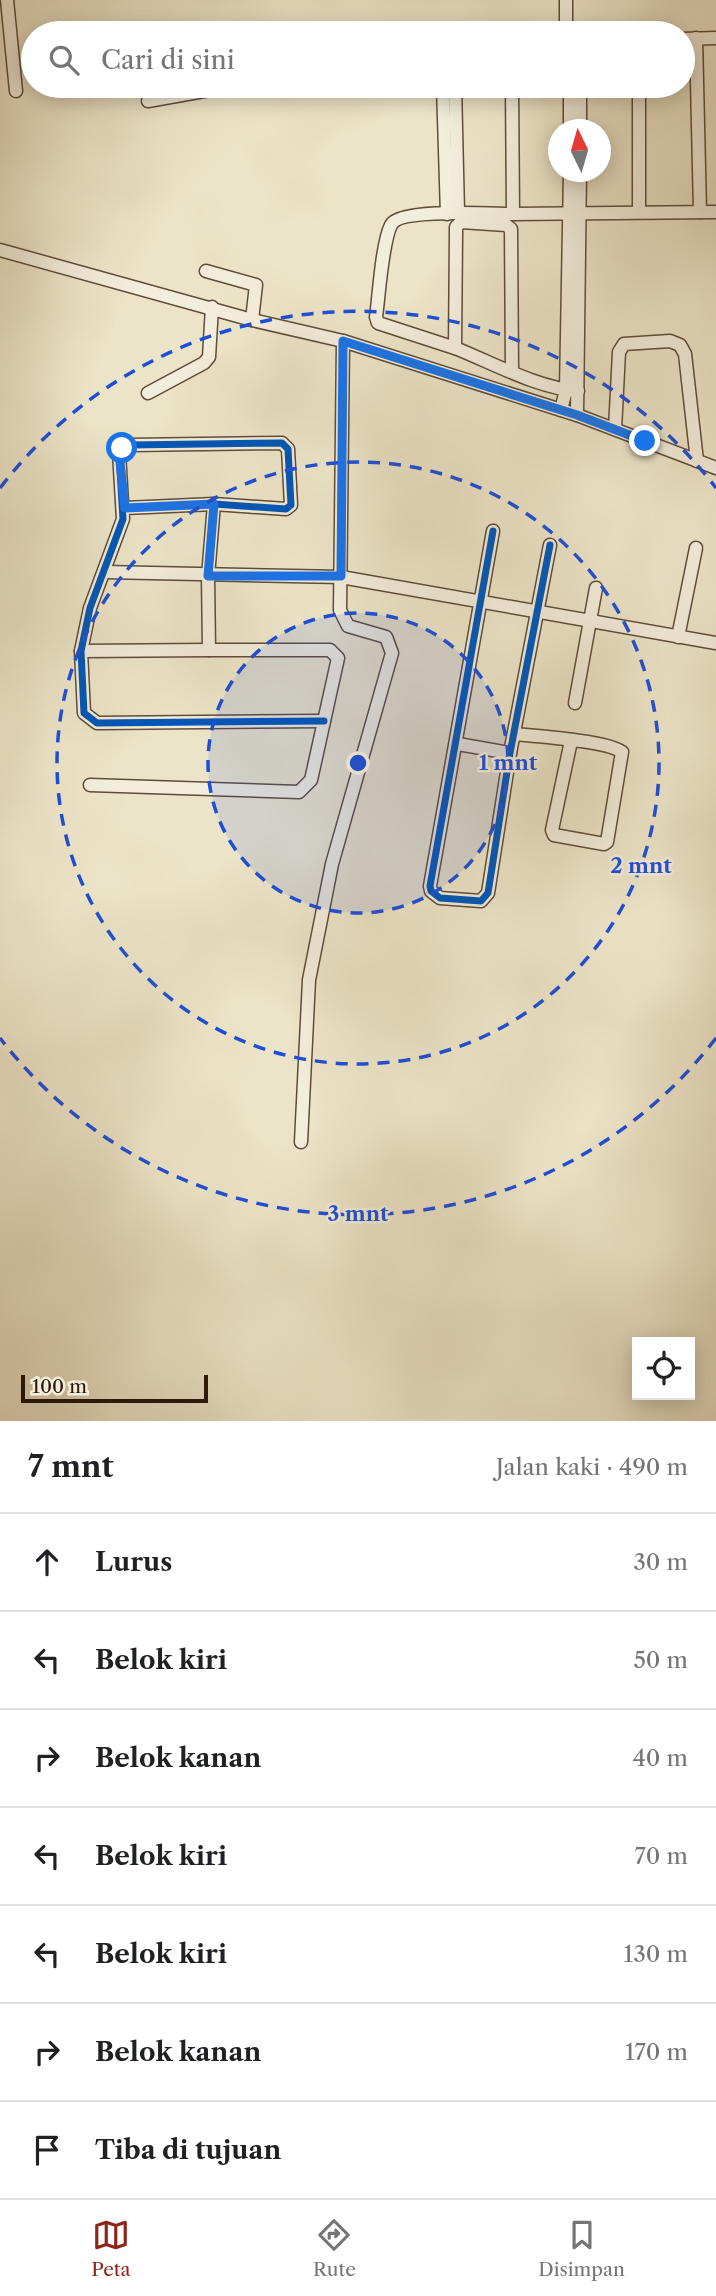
<!DOCTYPE html>
<html lang="id">
<meta charset="utf-8">
<style>
:root{--surface:#fff;--page:#f6f6f6;--text:#202124;--muted:#757577;--line:#e0e0e0;--accent:#8f2418}
body{margin:0;font-family:"Libre Caslon Text",serif;background:var(--page);color:var(--text)}
.controls{position:absolute;right:21px;bottom:21px;display:grid;overflow:hidden;border-radius:0px;box-shadow:0 4px 18px #0003}
.controls button{width:63px;height:63px;display:grid;place-items:center;padding:0;border:0;border-bottom:2px solid var(--line);background:var(--surface);color:var(--text);font:35px sans-serif}
.compass{position:absolute;left:548px;top:119px;width:63px;height:63px;border-radius:50%;background:var(--surface);box-shadow:0 4px 18px #0003;rotate:355deg}
.scale{position:absolute;left:21px;bottom:18px;width:187px;box-sizing:border-box;padding-left:7px;border:4px solid #2f190a;border-top:0;font-size:19px;line-height:24px;white-space:nowrap;color:#2f190a;-webkit-text-stroke:5px #f3eddb;paint-order:stroke}
.stop{position:absolute;width:21px;height:21px;margin:-16px;border:5px solid #1a73e8;border-radius:50%;background:#fff}
.stop.end{background:#1a73e8;border-color:#fff;box-shadow:0 2px 7px #0008}
.list{margin:0;padding:0;list-style:none}
h2{display:flex;justify-content:space-between;align-items:center;height:91px;margin:0;padding:0 28px;font-size:30px}
h2 small{font-size:23px;font-weight:400;color:var(--muted)}
.list li{display:grid;grid-template-columns:46px 1fr auto;gap:21px;align-items:center;box-sizing:border-box;height:98px;padding:0 28px;border-top:2px solid var(--line)}
.list b{display:block;font-size:26px;white-space:nowrap}
.list em{font-size:23px;font-style:normal;color:var(--muted)}
.icon{flex:none;width:38px;height:38px;fill:none;stroke:currentColor;stroke-width:2;stroke-linecap:round;stroke-linejoin:round}
.map{position:relative;flex:none;width:716px;height:1421px;overflow:hidden}
.search{position:absolute;background:var(--surface);box-shadow:0 4px 18px #0003;left:21px;right:21px;top:21px;height:77px;display:flex;align-items:center;gap:18px;box-sizing:border-box;padding:0 24px;border-radius:38px;color:var(--muted);font-size:26px}
.sheet{height:777px;background:var(--surface)}
nav{display:flex;justify-content:space-around;align-items:center;box-sizing:border-box;height:98px;border-top:2px solid var(--line);background:var(--surface);font-size:19px;color:var(--muted)}
nav a{display:grid;justify-items:center;gap:4px}
nav .on{color:var(--accent)}
.map>svg:first-child{display:block}
.lines{fill:none;stroke-linecap:round;stroke-linejoin:round}
.minor-casing{stroke:#5e4c3a;stroke-width:15}
.minor{stroke:#f3eddb;stroke-width:12}
.cycleway-casing{stroke:#f3eddb;stroke-width:11}
.cycleway{stroke:#0057b8;stroke-width:7}
.route{stroke:#1a73e8;stroke-width:9}
.ring{fill:none;stroke:#1d4ed8;stroke-width:3.5;stroke-dasharray:12 9}
.centre{fill:#1d4ed8;stroke:#f3eddb;stroke-width:3.5}
.ring-label{font-size:21px;text-anchor:middle;font-weight:bold;fill:#1d4ed8;stroke:#f3eddb;stroke-width:5;stroke-linejoin:round;paint-order:stroke}
</style>
<div class="map">
<svg width="716" height="1421" viewBox="0 0 716 1421">
<rect width="100%" height="100%" fill="#ece4c8"/>
<filter id="stains"><feTurbulence type="fractalNoise" baseFrequency=".00286" numOctaves="4"/><feColorMatrix values="0 0 0 0 .2 0 0 0 0 .09 0 0 0 0 .02 0 0 0 .5 -.17"/></filter>
<radialGradient id="worn" r=".72"><stop offset=".6" stop-color="#630" stop-opacity="0"/><stop offset="1" stop-color="#630" stop-opacity=".3"/></radialGradient>
<g class="lines">
<defs>
<g id="minor">
<polyline points="7,0 16,91"/>
<polyline points="566,0 566,33"/>
<polyline points="696,38 700,212"/>
<polyline points="683,39 716,38"/>
<polyline points="443,86 447,214"/>
<polyline points="455,86 458,213"/>
<polyline points="580,86 580,130"/>
<polyline points="639,86 639,212"/>
<polyline points="148,101 232,86"/>
<polyline points="570,130 570,86"/>
<polyline points="513,214 716,212"/>
<polyline points="0,250 252,320 343,341 577,415 716,468"/>
<polyline points="206,271 256,285 252,320"/>
<path d="M 455,348 L 378,323 L 376,317 C 379,295 382,243 391,225 C 399,208 494,214 513,214 L 512,86"/>
<path d="M 512,371 L 511,229 L 506,225 L 461,222 L 456,227 L 456,235 L 455,348 C 493,363 537,388 578,391"/>
<polyline points="148,393 204,363 209,357 212,307"/>
<polyline points="561,410 566,390 570,172"/>
<polyline points="577,415 580,172"/>
<polyline points="615,429 619,352 624,344 670,341 680,345 685,354 697,461"/>
<polyline points="125,508 214,504 286,509 291,505 288,449 282,443 129,445 119,453 123,519 90,608 81,651 84,713 97,723 324,721"/>
<polyline points="493,531 430,886 431,891 440,898 481,901 488,893 510,753 550,545"/>
<polyline points="105,572 341,577 716,643"/>
<polyline points="678,637 696,548"/>
<polyline points="81,651 209,650"/>
<polyline points="575,703 596,588"/>
<path d="M 514,734 C 536,736 609,741 622,752 L 607,842 L 604,844 L 554,835 L 552,830 L 571,741"/>
<polyline points="458,744 510,753"/>
<polyline points="90,785 299,792 311,780 338,658 330,650 209,650 208,576 214,504"/>
<polyline points="301,1142 309,980 332,864 392,653 386,637 348,626 340,610 343,341"/>
</g>
</defs>
<use href="#minor" class="minor-casing"/>
<use href="#minor" class="minor"/>
<defs>
<g id="cycleway">
<polyline points="125,508 214,504 286,509 291,505 288,449 282,443 129,445 119,453 123,519 90,608 81,651 84,713 97,723 324,721"/>
<polyline points="493,531 430,886 431,891 440,898 481,901 488,893 510,753 550,545"/>
</g>
</defs>
<use href="#cycleway" class="cycleway-casing"/>
<use href="#cycleway" class="cycleway"/>
</g>
<g class="lines">
<polyline class="route" points="122,448 119,453 125,508 214,504 208,576 341,576 343,341 577,415 645,441"/>
</g>
<circle cx="358" cy="763" r="150" fill="#1d4ed8" fill-opacity=".12"/>
<g class="ring">
<circle cx="358" cy="763" r="150"/>
<circle cx="358" cy="763" r="301"/>
<path d="M716 1038A451 451 0 0 1 0 1038M0 488A451 451 0 0 1 716 488"/>
</g>
<circle cx="358" cy="763" r="10" class="centre"/>
<g class="ring-label">
<text x="508" y="770">1 mnt</text>
<text x="641" y="873">2 mnt</text>
<text x="358" y="1221">3 mnt</text>
</g>
<rect width="100%" height="100%" filter="url(#stains)"/>
<rect width="100%" height="100%" fill="url(#worn)"/>
</svg>
<div class="controls">
<button><svg class="icon" aria-label="locate" viewBox="0 0 24 24"><circle cx="12" cy="12" r="6"/><path d="M12 2v4M12 18v4M2 12h4M18 12h4"/></svg></button>
</div>
<svg class="compass" viewBox="-18 -18 36 36"><path d="M0-13l5 13h-10z" fill="#e53935"/><path d="M0 13l5-13h-10z" fill="#757577"/></svg>
<div class="scale">100 m</div>
<div class="stop" style="left:122px;top:448px"></div>
<div class="stop end" style="left:645px;top:441px"></div>
<div class="search"><svg class="icon" aria-label="search" viewBox="0 0 24 24"><circle cx="10" cy="10" r="6"/><path d="M15 15l6 6"/></svg>Cari di sini</div>
</div>
<section class="sheet">
<h2>7 mnt<small>Jalan kaki · 490 m</small></h2>
<ul class="list">
<li><svg class="icon" aria-label="ahead" viewBox="0 0 24 24"><path d="M12 20V5M6 11l6-6 6 6"/></svg><div><b>Lurus</b></div><em>30 m</em></li>
<li><svg class="icon" aria-label="left" viewBox="0 0 24 24"><path d="M17 20v-9H6M10 6l-5 5 5 5"/></svg><div><b>Belok kiri</b></div><em>50 m</em></li>
<li><svg class="icon" aria-label="right" viewBox="0 0 24 24"><path d="M7 20v-9h11M14 6l5 5-5 5"/></svg><div><b>Belok kanan</b></div><em>40 m</em></li>
<li><svg class="icon" aria-label="left" viewBox="0 0 24 24"><path d="M17 20v-9H6M10 6l-5 5 5 5"/></svg><div><b>Belok kiri</b></div><em>70 m</em></li>
<li><svg class="icon" aria-label="left" viewBox="0 0 24 24"><path d="M17 20v-9H6M10 6l-5 5 5 5"/></svg><div><b>Belok kiri</b></div><em>130 m</em></li>
<li><svg class="icon" aria-label="right" viewBox="0 0 24 24"><path d="M7 20v-9h11M14 6l5 5-5 5"/></svg><div><b>Belok kanan</b></div><em>170 m</em></li>
<li><svg class="icon" aria-label="arrive" viewBox="0 0 24 24"><path d="M6 21V4h12l-3 4 3 4H6"/></svg><div><b>Tiba di tujuan</b></div></li>
</ul>
</section>
<nav>
<a class="on"><svg class="icon" aria-label="map" viewBox="0 0 24 24"><path d="M3 6l6-2 6 2 6-2v14l-6 2-6-2-6 2zM9 4v14M15 6v14"/></svg>Peta</a>
<a><svg class="icon" aria-label="directions" viewBox="0 0 24 24"><path d="M12 3l9 9-9 9-9-9zM9 14v-3h6M13 9l2 2-2 2"/></svg>Rute</a>
<a><svg class="icon" aria-label="saved" viewBox="0 0 24 24"><path d="M7 4h10v16l-5-4-5 4z"/></svg>Disimpan</a>
</nav>
